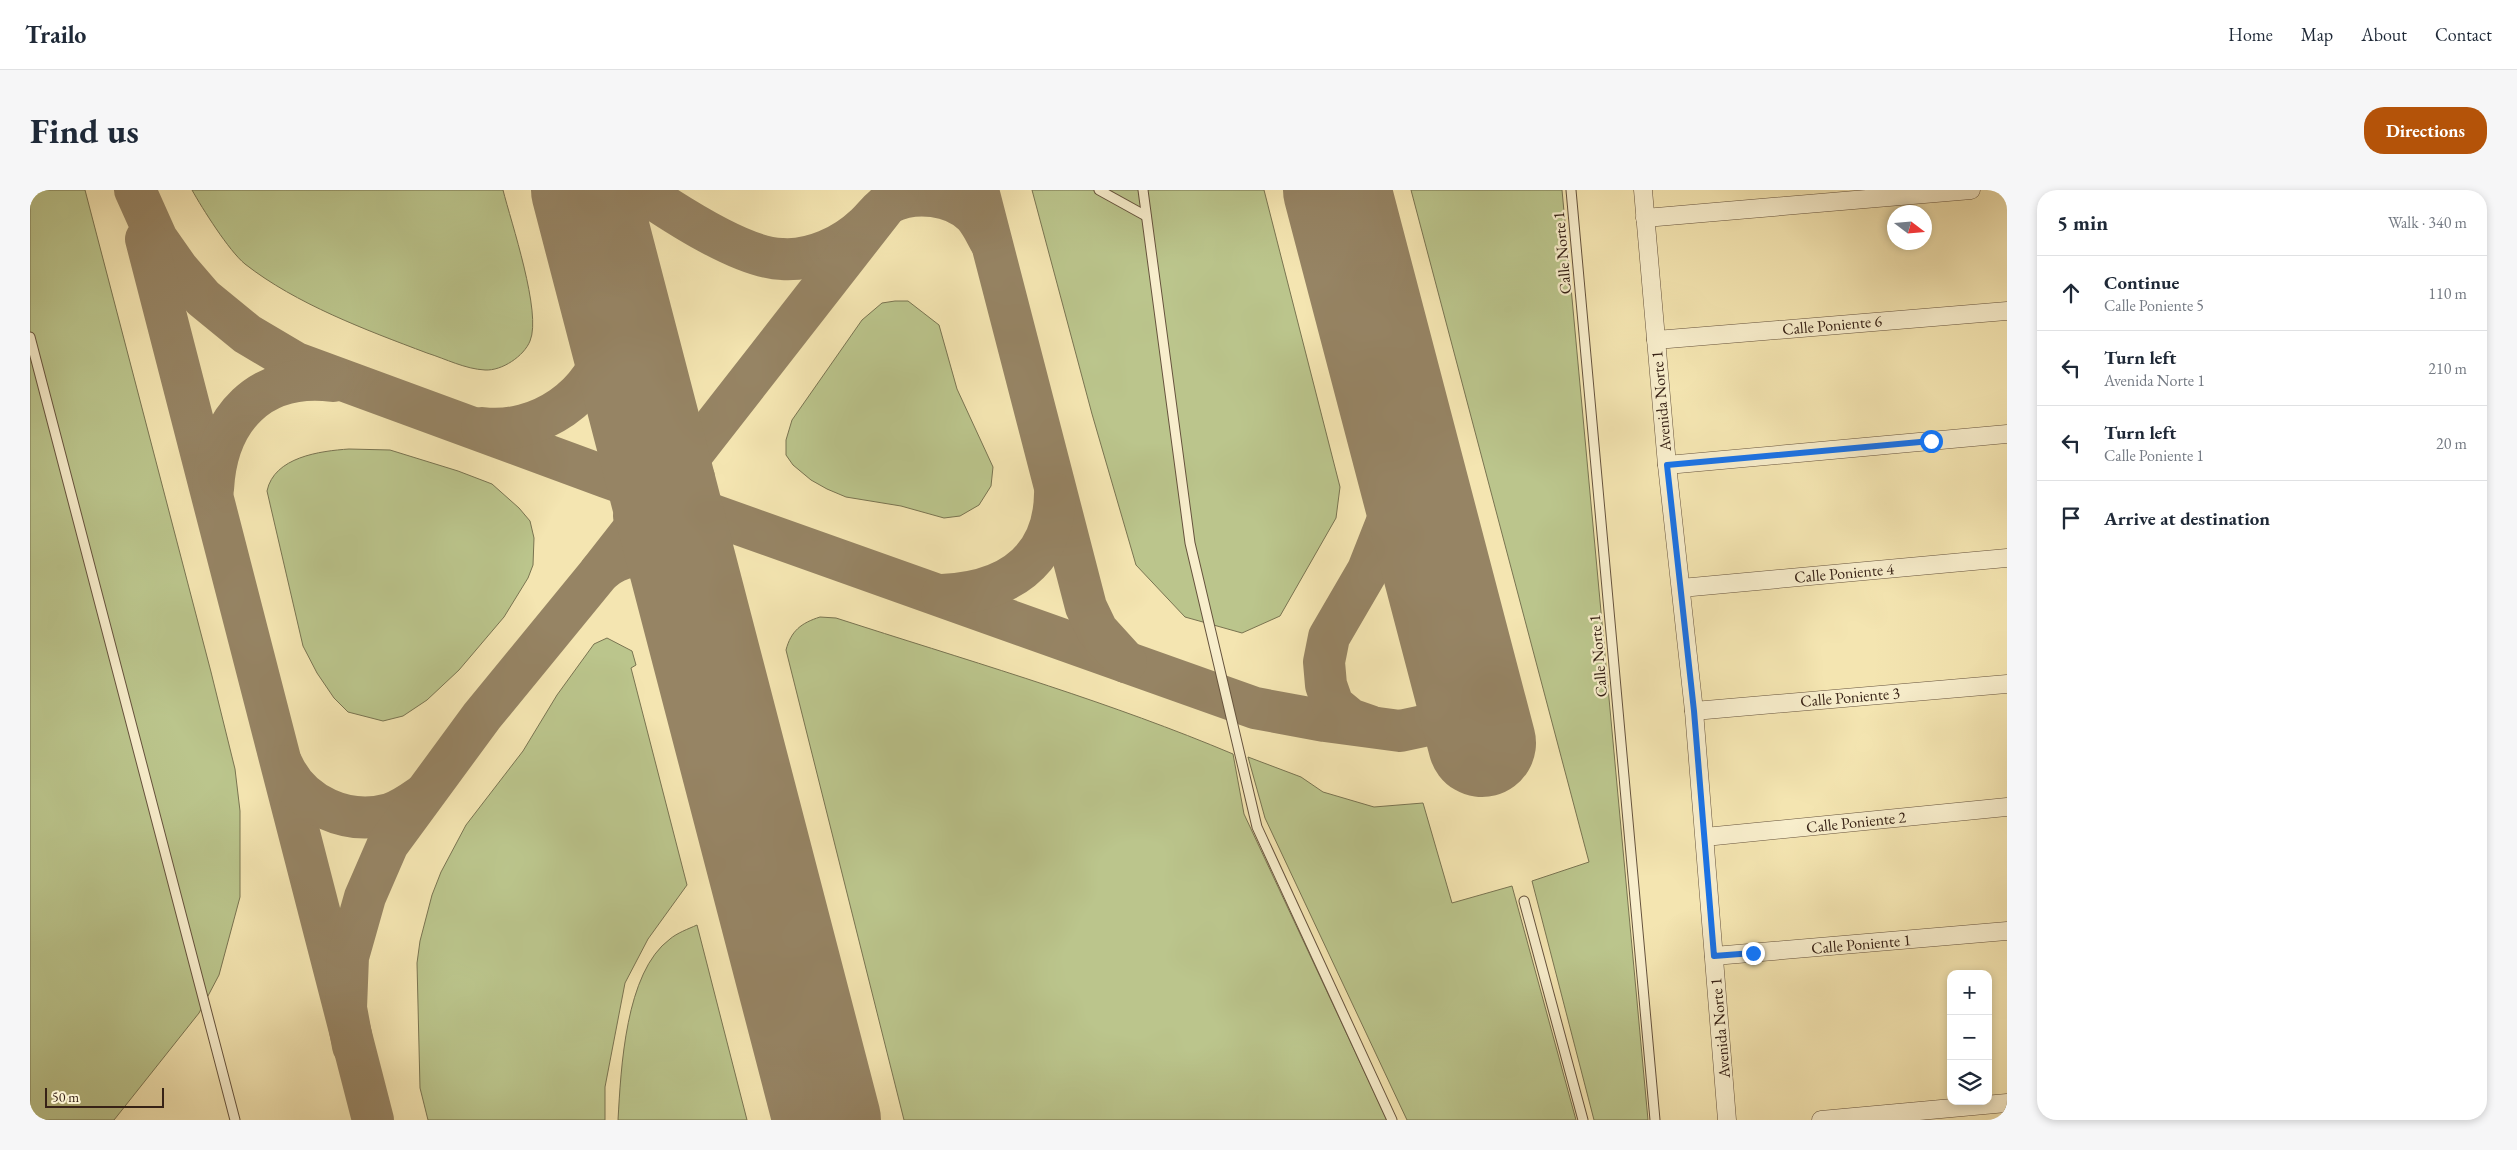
<!DOCTYPE html>
<meta charset="utf-8">
<style>
:root{--surface:#fff;--page:#f6f6f7;--text:#1f2937;--muted:#747a83;--line:#e0e1e3;--accent:#b45309}
body{margin:0;font-family:"EB Garamond",serif;background:var(--page);color:var(--text)}
.controls{position:absolute;right:15px;bottom:15px;display:grid;overflow:hidden;border-radius:10px;box-shadow:0 2px 8px #0003}
.controls button{width:45px;height:45px;display:grid;place-items:center;padding:0;border:0;border-bottom:1px solid var(--line);background:var(--surface);color:var(--text);font:25px sans-serif}
.compass{position:absolute;left:1857px;top:15px;width:45px;height:45px;border-radius:50%;background:var(--surface);box-shadow:0 2px 8px #0003;rotate:106deg}
.scale{position:absolute;left:15px;bottom:12px;width:119px;box-sizing:border-box;padding-left:5px;border:2px solid #372216;border-top:0;font-size:14px;line-height:18px;white-space:nowrap;color:#372216;-webkit-text-stroke:4px #f8eecc;paint-order:stroke}
.stop{position:absolute;width:15px;height:15px;margin:-11px;border:4px solid #1a73e8;border-radius:50%;background:#fff}
.stop.end{background:#1a73e8;border-color:#fff;box-shadow:0 1px 5px #0008}
.list{margin:0;padding:0;list-style:none}
h2{display:flex;justify-content:space-between;align-items:center;height:65px;margin:0;padding:0 20px;font-size:21px}
h2 small{font-size:16px;font-weight:400;color:var(--muted)}
.list li{display:grid;grid-template-columns:32px 1fr auto;gap:15px;align-items:center;box-sizing:border-box;height:75px;padding:0 20px;border-top:1px solid var(--line)}
.list b{display:block;font-size:19px;white-space:nowrap}
.list p{margin:0;font-size:16px;white-space:nowrap;color:var(--muted)}
.list em{font-size:16px;font-style:normal;color:var(--muted)}
.icon{flex:none;width:28px;height:28px;fill:none;stroke:currentColor;stroke-width:2;stroke-linecap:round;stroke-linejoin:round}
.map{position:relative;flex:none;width:1977px;height:930px;overflow:hidden;border-radius:20px}
header{display:flex;align-items:center;gap:30px;box-sizing:border-box;height:70px;padding:0 25px;background:var(--surface);border-bottom:1px solid var(--line)}
header strong{font-size:24px}
nav{display:flex;gap:28px;margin-inline-start:auto;font-size:18px}
.intro{display:flex;align-items:center;justify-content:space-between;box-sizing:border-box;height:120px;padding:0 30px}
h1{margin:0;font-size:35px}
.button{padding:12px 22px;border-radius:20px;background:var(--accent);color:#fff;font-size:18px;font-weight:700}
main{display:flex;gap:30px;padding:0 30px}
aside{flex:1;background:var(--surface);border-radius:20px;box-shadow:0 2px 8px #0003}
.map>svg:first-child{display:block}
.green{fill:#bbc58c;stroke:#797451}
.lines{fill:none;stroke-linecap:round;stroke-linejoin:round}
.taxiway{stroke:#968464;stroke-width:42}
.runway{stroke:#968464;stroke-width:108}
.lane-casing{stroke:#66533d;stroke-width:11}
.street-casing{stroke:#66533d;stroke-width:19}
.lane{stroke:#f8eecc;stroke-width:9}
.street{stroke:#f8eecc;stroke-width:18}
.route{stroke:#1a73e8;stroke-width:6}
.labels{text-anchor:middle;dominant-baseline:central;stroke-width:4.5;stroke-linejoin:round;paint-order:stroke}
.street-label{font-size:16px;fill:#372216;stroke:#f8eecc}
</style>
<header>
<strong>Trailo</strong>
<nav><a>Home</a><a>Map</a><a>About</a><a>Contact</a></nav>
</header>
<div class="intro"><h1>Find us</h1><a class="button">Directions</a></div>
<main>
<div class="map">
<svg width="1977" height="930" viewBox="0 0 1977 930">
<rect width="100%" height="100%" fill="#f4e5b1"/>
<filter id="stains"><feTurbulence type="fractalNoise" baseFrequency=".004" numOctaves="4"/><feColorMatrix values="0 0 0 0 .2 0 0 0 0 .09 0 0 0 0 .02 0 0 0 .5 -.17"/></filter>
<radialGradient id="worn" r=".72"><stop offset=".6" stop-color="#630" stop-opacity="0"/><stop offset="1" stop-color="#630" stop-opacity=".3"/></radialGradient>
<g class="green">
<polygon points="0,0 55,0 181,482 205,579 210,621 210,707 189,785 169,823 84,930 0,930"/>
<path d="M 162,0 L 473,0 C 481,32 512,123 500,151 C 494,166 472,181 455,180 C 435,179 416,169 397,163 C 336,140 266,114 215,74 C 199,61 172,18 162,0 Z"/>
<polygon points="1002,0 1234,0 1310,297 1306,328 1250,426 1212,443 1155,427 1106,375 1062,224"/>
<polygon points="1381,0 1532,0 1618,930 1564,930 1502,691 1559,672"/>
<polygon points="865,111 878,111 909,135 927,199 963,277 961,296 949,315 930,326 914,328 871,316 816,307 797,299 781,290 763,275 756,265 756,250 762,230 832,130 852,113"/>
<path d="M 319,259 L 360,260 L 428,281 L 462,294 L 489,318 L 500,331 L 504,348 L 503,375 L 498,388 L 474,427 L 429,480 L 397,510 L 373,526 L 353,531 L 318,522 L 304,508 L 287,483 L 273,456 L 237,301 C 244,267 290,261 319,259 Z"/>
<path d="M 790,427 L 806,428 L 831,436 C 956,476 1082,513 1203,564 L 1214,624 L 1357,930 L 874,930 L 756,460 C 761,441 771,433 790,427 Z"/>
<polygon points="577,448 602,461 606,475 601,478 657,695 618,749 595,793 575,897 575,930 398,930 390,898 387,773 390,751 402,705 411,682 436,635 493,561 527,505 564,454"/>
<polygon points="1218,567 1271,587 1293,602 1344,617 1393,613 1422,713 1482,696 1546,930 1377,930 1235,628"/>
<path d="M 667,735 L 717,930 L 588,930 C 591,879 595,782 640,749 C 647,743 658,739 667,735 Z"/>
</g>
<g class="lines">
<g class="taxiway">
<polyline points="105,0 127,49 148,79 173,108 217,144 266,173 576,287 1225,518 1295,531 1370,541 1445,525"/>
<path d="M 610,0 C 644,23 712,68 752,69 C 782,71 814,56 835,36 C 843,29 850,18 859,13 C 885,0 923,4 944,25 C 951,33 955,42 960,51"/>
<polyline points="948,0 1056,417 1067,440 1096,472"/>
<polyline points="116,49 343,930"/>
<path d="M 599,163 C 608,203 626,252 618,294 C 615,305 609,316 604,326"/>
<path d="M 452,238 C 508,245 567,206 578,149 C 581,131 579,110 580,92"/>
<path d="M 183,299 C 187,228 230,182 303,191"/>
<path d="M 570,382 C 608,347 647,378 664,417"/>
<polyline points="660,399 654,331 656,315 664,288"/>
<path d="M 912,405 C 975,402 1024,373 1025,304"/>
<polyline points="1340,536 1320,529 1303,515 1296,495 1294,472 1299,447 1338,380 1364,314 1370,264 1362,212"/>
<path d="M 253,576 C 271,615 317,636 360,624 C 372,620 383,612 393,605"/>
<polyline points="323,856 316,818 318,767 335,707 358,654 452,526 570,382 868,0"/>
</g>
<g class="runway">
<polyline points="555,0 797,930"/>
<polyline points="1307,0 1452,553"/>
</g>
<defs>
<g id="lane">
<polyline points="1069,0 1116,26"/>
<polyline points="1113,0 1160,353 1227,637 1362,930"/>
<polyline points="1541,0 1625,930"/>
<polyline points="0,147 205,930"/>
<polyline points="1494,711 1553,930"/>
</g>
<g id="street">
<polyline points="1613,0 1637,275 1664,521 1697,930"/>
<polyline points="1615,28 1941,0"/>
<polyline points="1626,150 1977,121"/>
<polyline points="1637,275 1977,244"/>
<polyline points="1651,398 1977,368"/>
<polyline points="1664,521 1977,494"/>
<polyline points="1675,647 1977,617"/>
<polyline points="1684,766 1977,741"/>
<polyline points="1791,930 1977,913"/>
</g>
</defs>
<use href="#lane" class="lane-casing"/>
<use href="#street" class="street-casing"/>
<use href="#lane" class="lane"/>
<use href="#street" class="street"/>
</g>
<g class="lines">
<polyline class="route" points="1723,763 1684,766 1664,521 1637,275 1901,251"/>
</g>
<g class="labels">
<g class="street-label">
<text transform="translate(1532 63) rotate(-95)">Calle Norte 1</text>
<text transform="translate(1802 135) rotate(-5)">Calle Poniente 6</text>
<text transform="translate(1631 211) rotate(-95)">Avenida Norte 1</text>
<text transform="translate(1814 383) rotate(-5)">Calle Poniente 4</text>
<text transform="translate(1568 466) rotate(-95)">Calle Norte 1</text>
<text transform="translate(1820 507) rotate(-5)">Calle Poniente 3</text>
<text transform="translate(1826 632) rotate(-6)">Calle Poniente 2</text>
<text transform="translate(1831 754) rotate(-5)">Calle Poniente 1</text>
<text transform="translate(1690 838) rotate(-95)">Avenida Norte 1</text>
</g>
</g>
<rect width="100%" height="100%" filter="url(#stains)"/>
<rect width="100%" height="100%" fill="url(#worn)"/>
</svg>
<div class="controls">
<button>+</button>
<button>−</button>
<button><svg class="icon" aria-label="layers" viewBox="0 0 24 24"><path d="M12 4l9 5-9 5-9-5zM3 14l9 5 9-5"/></svg></button>
</div>
<svg class="compass" viewBox="-18 -18 36 36"><path d="M0-13l5 13h-10z" fill="#e53935"/><path d="M0 13l5-13h-10z" fill="#747a83"/></svg>
<div class="scale">50 m</div>
<div class="stop" style="left:1901px;top:251px"></div>
<div class="stop end" style="left:1723px;top:763px"></div>
</div>
<aside>
<h2>5 min<small>Walk · 340 m</small></h2>
<ul class="list">
<li><svg class="icon" aria-label="ahead" viewBox="0 0 24 24"><path d="M12 20V5M6 11l6-6 6 6"/></svg><div><b>Continue</b><p>Calle Poniente 5</p></div><em>110 m</em></li>
<li><svg class="icon" aria-label="left" viewBox="0 0 24 24"><path d="M17 20v-9H6M10 6l-5 5 5 5"/></svg><div><b>Turn left</b><p>Avenida Norte 1</p></div><em>210 m</em></li>
<li><svg class="icon" aria-label="left" viewBox="0 0 24 24"><path d="M17 20v-9H6M10 6l-5 5 5 5"/></svg><div><b>Turn left</b><p>Calle Poniente 1</p></div><em>20 m</em></li>
<li><svg class="icon" aria-label="arrive" viewBox="0 0 24 24"><path d="M6 21V4h12l-3 4 3 4H6"/></svg><div><b>Arrive at destination</b></div></li>
</ul>
</aside>
</main>
